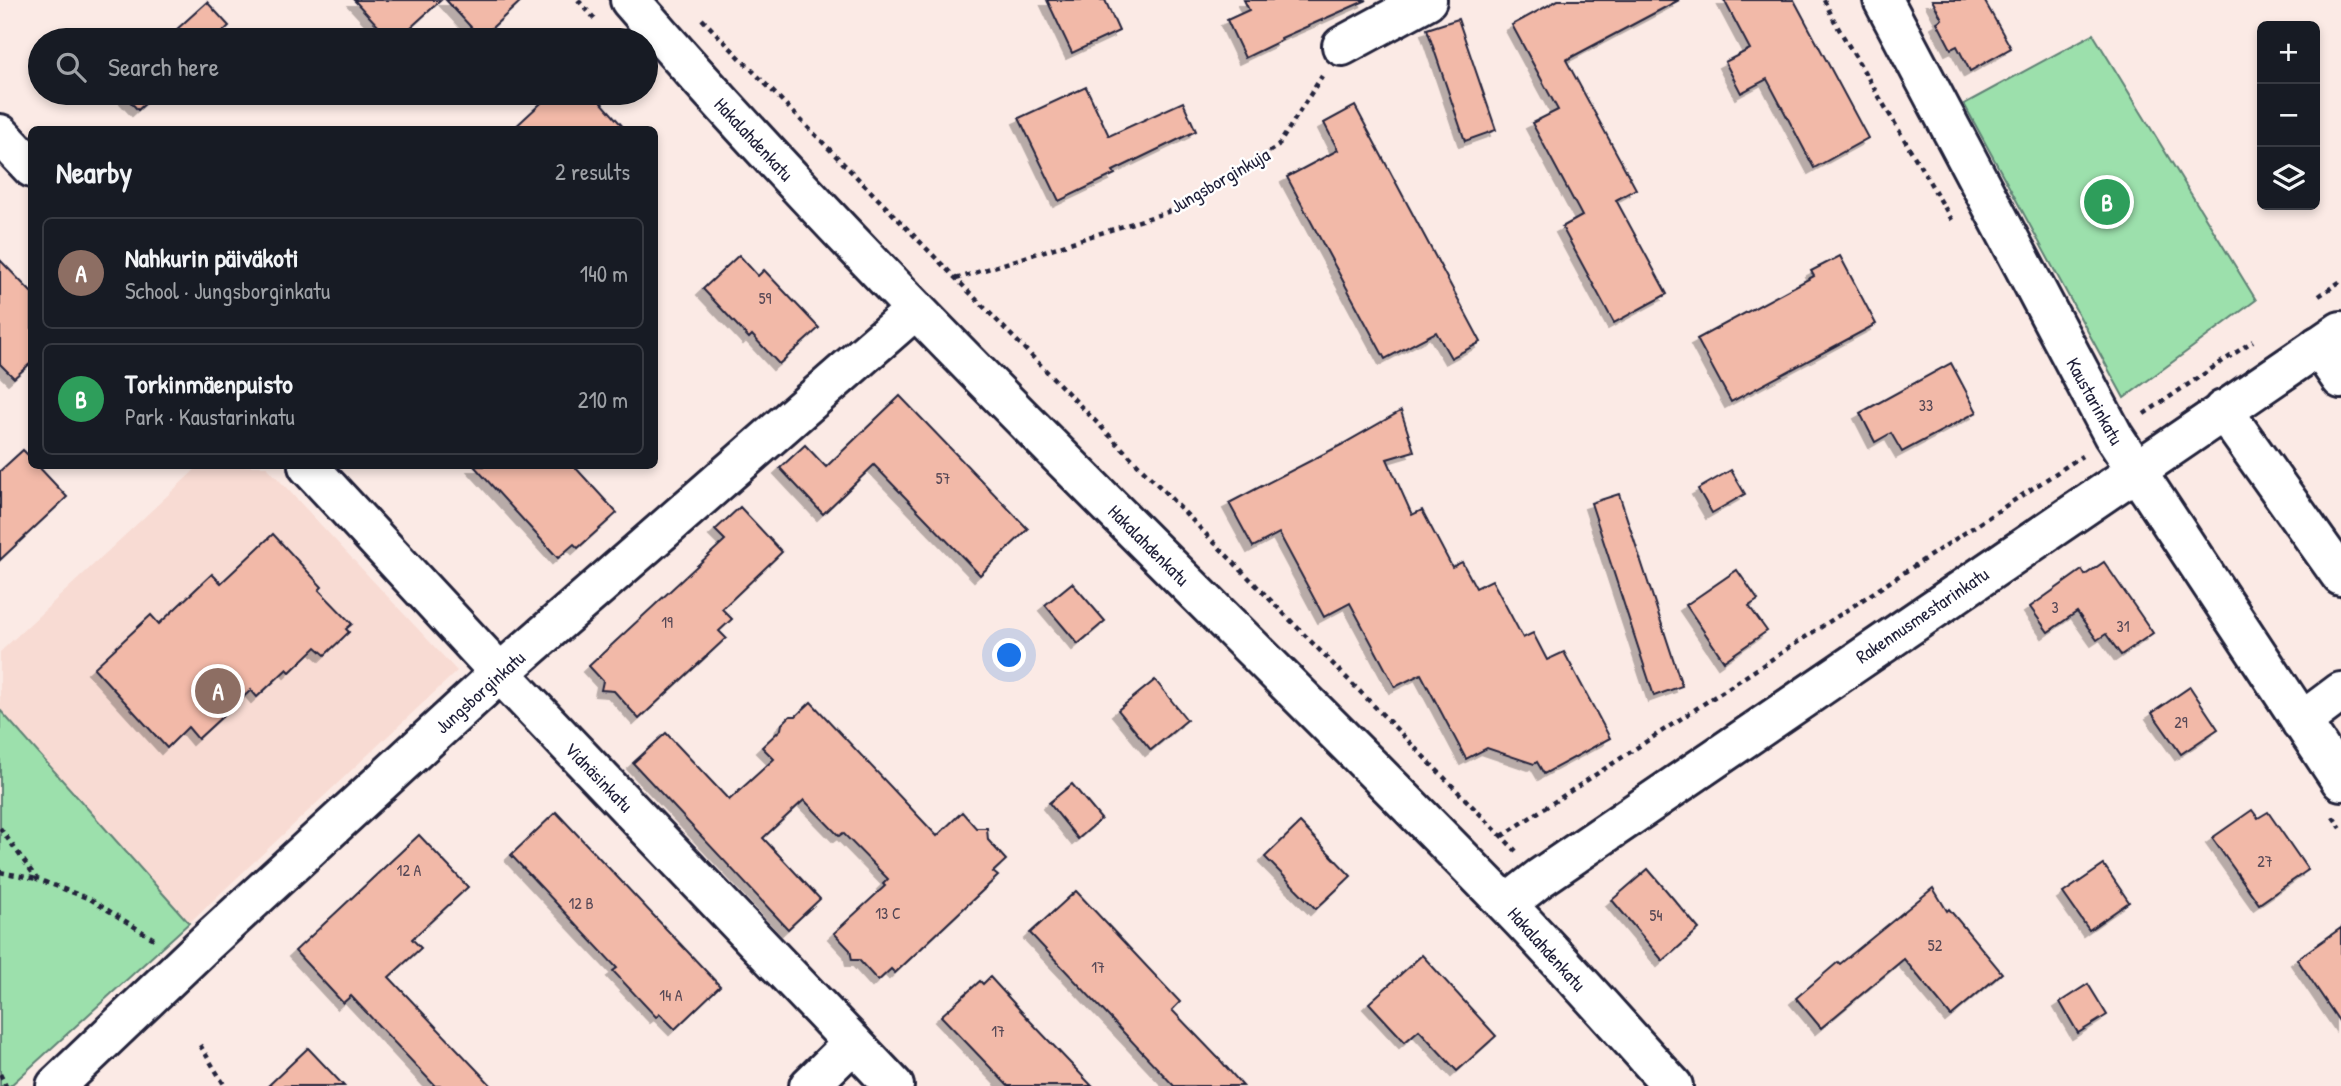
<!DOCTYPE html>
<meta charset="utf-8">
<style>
:root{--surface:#171b24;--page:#242831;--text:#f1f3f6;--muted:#9ea1a6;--line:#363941;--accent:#1f6fb2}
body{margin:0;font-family:"Patrick Hand",sans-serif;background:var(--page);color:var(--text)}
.controls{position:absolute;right:21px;top:21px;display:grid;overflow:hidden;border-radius:10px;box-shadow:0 4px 10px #0003}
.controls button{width:63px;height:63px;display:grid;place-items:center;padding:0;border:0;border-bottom:2px solid var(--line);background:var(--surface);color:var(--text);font:35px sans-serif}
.you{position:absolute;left:1010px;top:656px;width:24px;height:24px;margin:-18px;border:5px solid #fff;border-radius:50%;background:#1a73e8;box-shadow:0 0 0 10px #1a73e833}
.badge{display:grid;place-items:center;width:46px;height:46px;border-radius:50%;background:var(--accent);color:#fff;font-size:23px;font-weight:700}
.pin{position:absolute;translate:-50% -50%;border:4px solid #fff;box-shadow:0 2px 7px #0006}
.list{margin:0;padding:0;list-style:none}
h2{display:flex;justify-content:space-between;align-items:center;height:91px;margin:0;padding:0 28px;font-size:30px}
h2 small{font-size:23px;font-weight:400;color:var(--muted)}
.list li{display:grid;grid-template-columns:46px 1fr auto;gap:21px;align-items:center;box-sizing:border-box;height:112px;margin:0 14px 14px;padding:0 14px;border:2px solid var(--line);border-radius:10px}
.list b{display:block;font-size:26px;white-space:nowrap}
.list p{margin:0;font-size:23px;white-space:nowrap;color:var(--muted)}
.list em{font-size:23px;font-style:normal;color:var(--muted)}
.icon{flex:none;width:38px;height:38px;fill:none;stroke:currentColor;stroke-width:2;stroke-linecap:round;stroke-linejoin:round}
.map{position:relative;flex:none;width:2341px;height:1086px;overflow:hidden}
.search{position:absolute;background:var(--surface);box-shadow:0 4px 10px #0003;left:28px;top:28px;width:630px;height:77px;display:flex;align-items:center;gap:18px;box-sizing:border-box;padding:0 24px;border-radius:38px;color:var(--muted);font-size:26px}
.panel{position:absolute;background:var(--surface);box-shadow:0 4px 10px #0003;left:28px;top:126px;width:630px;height:343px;border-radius:10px}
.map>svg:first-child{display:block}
.built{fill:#f8dbd3}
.green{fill:#9ce0ac;stroke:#5f8174;stroke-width:2}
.building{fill:#f2b9a8;stroke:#22223b;stroke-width:2;filter:url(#shadow)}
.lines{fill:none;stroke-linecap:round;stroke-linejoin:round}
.minor-casing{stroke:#22223b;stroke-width:44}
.path{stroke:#22223b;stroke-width:4.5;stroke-dasharray:5 5;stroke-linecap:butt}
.minor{stroke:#fff;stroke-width:38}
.labels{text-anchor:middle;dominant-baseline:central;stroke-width:5;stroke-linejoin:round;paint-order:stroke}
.number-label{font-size:16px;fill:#564856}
.street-label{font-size:19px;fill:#22223b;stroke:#fff}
</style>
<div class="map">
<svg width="2341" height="1086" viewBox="0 0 2341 1086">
<defs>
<filter id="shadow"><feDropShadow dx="-6" dy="6" stdDeviation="0" flood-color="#0004"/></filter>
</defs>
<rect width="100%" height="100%" fill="#fbeae5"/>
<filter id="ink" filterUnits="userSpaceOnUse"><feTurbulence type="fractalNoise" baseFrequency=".0143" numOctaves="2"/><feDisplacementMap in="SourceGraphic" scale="14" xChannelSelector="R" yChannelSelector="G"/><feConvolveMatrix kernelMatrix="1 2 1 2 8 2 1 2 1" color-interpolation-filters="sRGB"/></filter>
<g filter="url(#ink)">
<polygon class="built" points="199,466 266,466 457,671 189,923 0,710 0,652"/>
<g class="green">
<polygon points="2093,34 2256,300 2124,398 1964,104"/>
<polygon points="0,710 189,923 10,1086 0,1086"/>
</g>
<g class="building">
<polygon points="354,0 441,0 397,40 391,40"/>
<polygon points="446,0 522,0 481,38"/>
<polygon points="1047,0 1105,0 1119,31 1072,53"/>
<polygon points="1244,0 1367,0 1281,38 1282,40 1245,58 1227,20 1249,10"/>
<polygon points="1558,0 1679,0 1566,60 1636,189 1616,200 1667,294 1614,323 1562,227 1582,216 1532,123 1558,110 1512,25"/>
<polygon points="1724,0 1794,0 1868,138 1814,168 1767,79 1741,93 1725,62 1750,49"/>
<polygon points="1932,0 1984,0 2011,48 1970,71 1957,46 1951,49 1937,22 1942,19"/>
<polygon points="207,2 229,26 214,40 165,40"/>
<polygon points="1458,19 1496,130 1465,141 1427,29"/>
<polygon points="1086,87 1109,136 1183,102 1196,131 1113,171 1115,174 1059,201 1019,118"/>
<polygon points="122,93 157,93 138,110"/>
<polygon points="552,93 593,93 626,130 512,130"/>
<polygon points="1355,106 1481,342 1451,358 1436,332 1385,359 1287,177 1338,150 1324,123"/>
<polygon points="739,255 758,276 764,270 819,328 779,364 752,335 749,338 703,289"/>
<polygon points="1840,256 1876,324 1731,402 1697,339 1814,276 1811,271"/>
<polygon points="0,260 32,293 32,362 14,378 0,364"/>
<polygon points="1951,363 1977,412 1902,452 1891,433 1875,442 1860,413"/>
<polygon points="900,396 1028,529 980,575 874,465 823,514 780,468 805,445 826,467"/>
<polygon points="1401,411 1414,451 1387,459 1412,515 1422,510 1452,567 1462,562 1476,588 1492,580 1523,638 1533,633 1547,660 1564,652 1610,738 1544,774 1537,762 1534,764 1487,748 1466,759 1421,674 1395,687 1350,603 1324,617 1279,533 1253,547 1229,503 1341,445"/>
<polygon points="23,450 32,459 32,466 38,466 67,497 0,560 0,471"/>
<polygon points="474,466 574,466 617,513 578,548 574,544 558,558"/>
<polygon points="1731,470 1745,494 1712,513 1698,489"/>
<polygon points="1619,494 1682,686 1654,696 1591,503"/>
<polygon points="740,507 782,552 722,609 732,619 719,631 726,638 639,719 614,691 601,690 603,681 589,666 725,540 715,530"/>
<polygon points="273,534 322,587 319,590 352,624 346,629 349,632 325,655 316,647 290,672 287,669 257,697 251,690 198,739 188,727 167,748 94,668 151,615 159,624 212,574 221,583"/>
<polygon points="2104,562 2153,633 2121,655 2106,634 2097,640 2077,612 2048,632 2030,607 2082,570 2085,575"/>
<polygon points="1737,570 1758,600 1749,606 1767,631 1724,661 1686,605"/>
<polygon points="1072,583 1105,621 1078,644 1045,605"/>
<polygon points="1155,680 1187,720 1151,750 1118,710"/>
<polygon points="2190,687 2218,729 2181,754 2152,713"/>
<polygon points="811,702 937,836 962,812 976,828 987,828 988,840 1006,860 993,872 998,876 895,973 891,969 878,981 859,960 852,960 850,950 834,933 885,886 883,884 888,879 843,833 839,836 804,800 763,838 820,899 788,929 633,763 666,733 729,800 774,759 762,747 781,729 782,724 790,716 796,716"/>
<polygon points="1072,784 1101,819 1078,839 1049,803"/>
<polygon points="2252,810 2258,818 2268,812 2308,870 2259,904 2212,838"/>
<polygon points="556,812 720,986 675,1029 660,1014 656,1017 613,971 617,968 511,855"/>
<polygon points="1300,823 1351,876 1316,909 1265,857"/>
<polygon points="419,835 468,887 412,939 421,948 389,977 492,1086 435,1086 351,996 343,1003 295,951"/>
<polygon points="2104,865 2129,902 2089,930 2063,893"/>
<polygon points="1648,869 1699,929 1663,961 1612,900"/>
<polygon points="1933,888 1947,911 1949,909 2002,973 1951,1016 1904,959 1821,1028 1796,998 1838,962 1840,964"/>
<polygon points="1076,891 1180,1002 1172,1010 1220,1060 1243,1086 1174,1086 1030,933"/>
<polygon points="2341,928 2341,1024 2297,959"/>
<polygon points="1422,955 1496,1036 1457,1071 1419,1030 1405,1042 1369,1003"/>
<polygon points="990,977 1031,1022 1092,1086 1008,1086 941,1016 980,981 983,984"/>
<polygon points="2088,984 2107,1015 2078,1033 2060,1002"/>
<polygon points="308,1048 344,1086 268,1086"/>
</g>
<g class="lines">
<defs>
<g id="minor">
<path d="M 630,0 C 905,316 1212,602 1504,902 C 1562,961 1617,1025 1673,1086"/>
<polyline points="1883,0 2113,435 2341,781"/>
<polyline points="1342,46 1427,0"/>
<polyline points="0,134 32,168"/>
<polyline points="2318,346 2341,379"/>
<polyline points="2223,410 2341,576"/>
<polyline points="308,466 500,673 894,1086"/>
<polyline points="2301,722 2341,692"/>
<polyline points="1507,904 1540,878 2341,331"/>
<polyline points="56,1086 205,944 500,673 915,310"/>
<polyline points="809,1086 853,1043"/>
</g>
</defs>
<use href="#minor" class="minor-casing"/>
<g class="path">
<polyline points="578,0 595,19"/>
<polyline points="1824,0 1836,24 1952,220"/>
<polyline points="702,19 1516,851"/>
<polyline points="956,279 1180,208 1278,146 1322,76"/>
<polyline points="2319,296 2341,281"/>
<polyline points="2144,414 2253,341"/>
<polyline points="2333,817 2341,828"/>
<polyline points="0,828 37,879 90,899 154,939"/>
<polyline points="1502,836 2082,456"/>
<polyline points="0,872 37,879"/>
<polyline points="200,1045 225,1086"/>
<polyline points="0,1074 6,1086"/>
</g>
<use href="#minor" class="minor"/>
</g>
</g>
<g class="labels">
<g class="number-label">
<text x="765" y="298">59</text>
<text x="1926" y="405">33</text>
<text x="943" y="478">57</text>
<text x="2055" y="607">3</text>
<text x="667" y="622">19</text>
<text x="2123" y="626">31</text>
<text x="2181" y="722">29</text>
<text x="2265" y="861">27</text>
<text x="409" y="870">12 A</text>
<text x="581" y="903">12 B</text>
<text x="888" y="913">13 C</text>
<text x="1656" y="915">54</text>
<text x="1935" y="945">52</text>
<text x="1098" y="967">17</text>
<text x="671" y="995">14 A</text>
<text x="998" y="1031">17</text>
</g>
<g class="street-label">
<text transform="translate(754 139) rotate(47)">Hakalahdenkatu</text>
<text transform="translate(1220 180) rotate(-30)">Jungsborginkuja</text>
<text transform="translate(2095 401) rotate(61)">Kaustarinkatu</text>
<text transform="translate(1149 545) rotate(45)">Hakalahdenkatu</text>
<text transform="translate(1922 615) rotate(-34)">Rakennusmestarinkatu</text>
<text transform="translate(480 692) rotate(-42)">Jungsborginkatu</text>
<text transform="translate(599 777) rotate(46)">Vidnäsinkatu</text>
<text transform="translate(1547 949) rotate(48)">Hakalahdenkatu</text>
</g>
</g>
</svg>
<div class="controls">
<button>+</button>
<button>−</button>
<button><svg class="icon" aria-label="layers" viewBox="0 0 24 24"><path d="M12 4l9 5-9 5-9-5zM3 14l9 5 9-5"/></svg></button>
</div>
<div class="you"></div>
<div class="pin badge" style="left:218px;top:691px;background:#8d6e63">A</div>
<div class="pin badge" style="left:2107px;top:202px;background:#2e9e5b">B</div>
<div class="search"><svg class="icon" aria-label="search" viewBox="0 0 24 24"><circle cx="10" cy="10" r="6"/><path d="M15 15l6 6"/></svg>Search here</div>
<section class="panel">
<h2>Nearby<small>2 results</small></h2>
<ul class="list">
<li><span class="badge" style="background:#8d6e63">A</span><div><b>Nahkurin päiväkoti</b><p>School · Jungsborginkatu</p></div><em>140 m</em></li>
<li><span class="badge" style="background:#2e9e5b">B</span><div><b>Torkinmäenpuisto</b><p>Park · Kaustarinkatu</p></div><em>210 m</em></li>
</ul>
</section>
</div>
